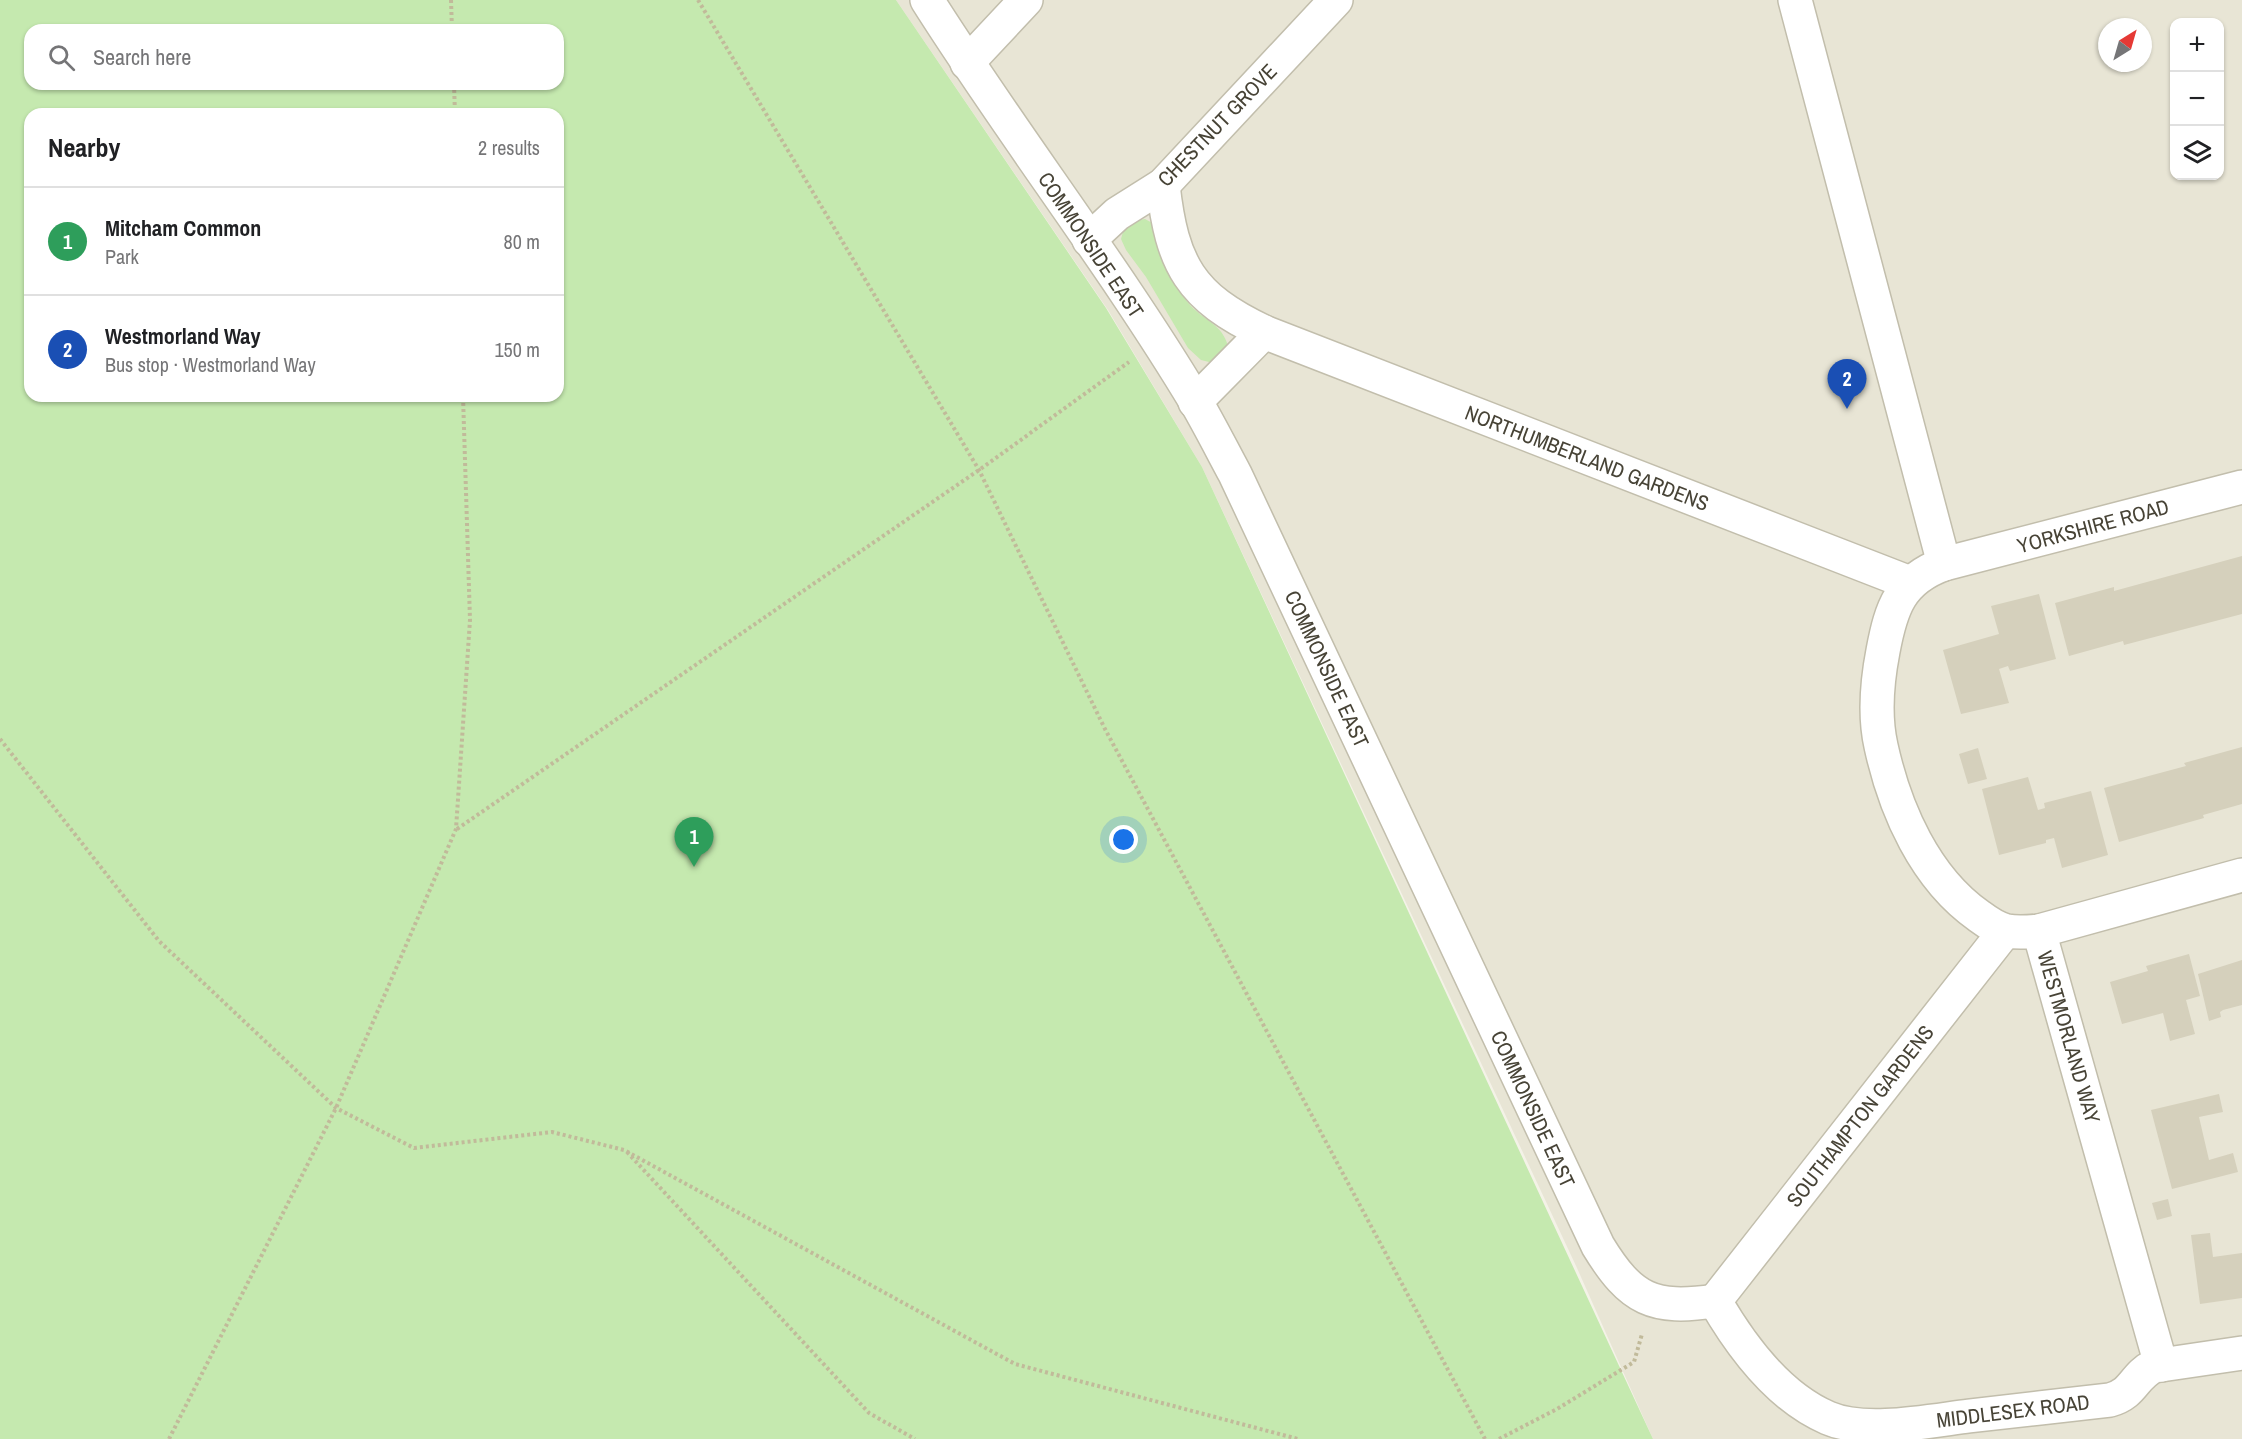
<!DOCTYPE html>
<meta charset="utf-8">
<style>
:root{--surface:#fff;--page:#f2f2f2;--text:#202124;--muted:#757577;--line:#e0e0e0;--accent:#b45309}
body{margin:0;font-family:"Archivo Narrow",sans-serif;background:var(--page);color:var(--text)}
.controls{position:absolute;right:18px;top:18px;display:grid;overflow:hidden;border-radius:12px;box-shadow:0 2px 4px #0004}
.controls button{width:54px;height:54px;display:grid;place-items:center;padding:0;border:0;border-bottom:2px solid var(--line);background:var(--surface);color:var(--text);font:30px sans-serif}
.compass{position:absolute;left:2098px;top:18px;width:54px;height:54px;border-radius:50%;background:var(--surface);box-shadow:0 2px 4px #0004;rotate:37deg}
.you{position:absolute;left:1124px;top:840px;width:21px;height:21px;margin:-15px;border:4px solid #fff;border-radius:50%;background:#1a73e8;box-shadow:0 0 0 9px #1a73e833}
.badge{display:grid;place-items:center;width:39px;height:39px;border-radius:50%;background:var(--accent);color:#fff;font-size:20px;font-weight:700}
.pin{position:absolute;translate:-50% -50px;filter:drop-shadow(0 2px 3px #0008)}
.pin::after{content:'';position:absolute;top:32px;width:21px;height:18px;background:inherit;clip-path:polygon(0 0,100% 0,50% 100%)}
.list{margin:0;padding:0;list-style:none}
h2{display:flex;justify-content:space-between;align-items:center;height:78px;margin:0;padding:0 24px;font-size:26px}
h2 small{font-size:20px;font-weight:400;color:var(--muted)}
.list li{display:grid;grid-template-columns:39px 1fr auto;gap:18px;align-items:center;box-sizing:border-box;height:108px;padding:0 24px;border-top:2px solid var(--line)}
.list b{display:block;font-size:22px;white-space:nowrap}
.list p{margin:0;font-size:20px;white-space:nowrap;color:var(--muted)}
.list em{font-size:20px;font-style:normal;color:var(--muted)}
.icon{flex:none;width:33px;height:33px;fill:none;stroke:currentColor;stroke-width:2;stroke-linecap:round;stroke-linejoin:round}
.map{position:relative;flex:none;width:2242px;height:1439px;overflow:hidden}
.search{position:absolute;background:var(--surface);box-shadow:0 2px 4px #0004;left:24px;top:24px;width:540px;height:66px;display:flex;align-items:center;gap:15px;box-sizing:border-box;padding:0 21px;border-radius:18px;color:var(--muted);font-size:22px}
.panel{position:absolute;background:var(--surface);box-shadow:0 2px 4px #0004;left:24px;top:108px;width:540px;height:294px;border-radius:18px}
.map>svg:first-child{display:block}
.residential{fill:#e8e5d5;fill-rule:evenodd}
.green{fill:#c5e9af;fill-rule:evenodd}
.building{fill:#d5d0bc}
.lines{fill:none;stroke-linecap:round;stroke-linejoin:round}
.minor-casing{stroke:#c2beac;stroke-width:36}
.path{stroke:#c1ba9a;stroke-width:4;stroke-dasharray:3 3;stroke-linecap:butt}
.minor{stroke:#fff;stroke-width:33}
.labels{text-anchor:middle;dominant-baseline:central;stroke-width:4.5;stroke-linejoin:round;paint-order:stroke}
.street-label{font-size:21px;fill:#474336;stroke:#fff}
</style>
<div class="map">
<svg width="2242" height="1439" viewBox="0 0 2242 1439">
<rect width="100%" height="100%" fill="#f4f2e7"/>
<path class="residential" d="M 896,0 L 2242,0 L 2242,1439 L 1653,1439 L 1577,1268 L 1202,467 L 1108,310 ZM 2174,22 L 2220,22 L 2220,176 L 2174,176 ZM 2107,27 L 2143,27 L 2143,63 L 2107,63 Z"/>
<g class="green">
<path d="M 0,0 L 896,0 L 1106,308 L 1202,467 L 1653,1439 L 0,1439 ZM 30,30 L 558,30 L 558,84 L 30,84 ZM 30,114 L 558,114 L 558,396 L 30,396 Z"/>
<path d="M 1145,219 L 1156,225 C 1165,252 1171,285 1191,306 C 1205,321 1222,324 1228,346 L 1213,363 L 1201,360 L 1188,348 L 1146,277 L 1126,250 L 1121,239 L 1124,228 L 1133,221 Z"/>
</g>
<g class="building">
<polygon points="2242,556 2242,614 2124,645 2123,641 2069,656 2055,603 2114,587 2114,591"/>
<polygon points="2039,594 2056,659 2010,671 2008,666 1999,669 2009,703 1961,714 1943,650 1999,634 1991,606"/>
<polygon points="2242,747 2242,804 2203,815 2204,818 2119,842 2104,788 2186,766 2184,763"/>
<polygon points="1978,748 1987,779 1968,784 1959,754"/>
<polygon points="2028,777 2038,810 2045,808 2044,803 2091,791 2108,855 2062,868 2054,838 2046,840 2046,843 1999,855 1982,789"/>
<polygon points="2189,954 2200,996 2186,1000 2195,1034 2170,1041 2163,1013 2122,1024 2110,982 2148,971 2146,966"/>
<polygon points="2242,960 2242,1005 2223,1010 2220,1012 2221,1017 2209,1021 2198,974"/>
<polygon points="2219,1094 2223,1112 2199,1117 2209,1160 2233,1153 2238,1172 2172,1189 2151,1110"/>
<polygon points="2168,1199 2172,1216 2157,1220 2152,1203"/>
<polygon points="2210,1233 2213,1257 2242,1253 2242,1298 2200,1304 2191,1235"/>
</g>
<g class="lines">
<defs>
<g id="minor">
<path d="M 927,0 C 1013,136 1113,264 1196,402 C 1210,426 1222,450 1235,474 L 1598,1246 C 1631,1300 1653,1310 1715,1301"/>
<polyline points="1795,0 1944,564"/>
<polyline points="967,63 1026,0"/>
<path d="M 1163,185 C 1172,265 1190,297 1264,332"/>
<polyline points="1089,240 1117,214 1163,185 1336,0"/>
<polyline points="1195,402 1264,332 1910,583"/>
<polyline points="2039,931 2242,875"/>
<path d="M 1715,1301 C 1741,1346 1779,1397 1828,1418 C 1865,1434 1929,1421 1969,1416 C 2016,1411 2063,1405 2110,1400 C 2135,1393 2133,1376 2154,1366 L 2242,1353"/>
<polyline points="1715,1301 2005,931"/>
<path d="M 2161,1365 L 2039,931 C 2028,932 2018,933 2007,931 C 1998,929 1987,922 1979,916 C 1925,878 1895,810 1881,746 C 1874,715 1877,682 1883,651 C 1891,608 1900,580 1944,564 L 2242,487"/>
</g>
</defs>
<use href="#minor" class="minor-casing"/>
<g class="path">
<polyline points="451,0 452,30"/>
<polyline points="698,0 979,470 1105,729 1485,1439"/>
<polyline points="454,84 455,114"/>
<polyline points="0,739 159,941 336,1108 414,1148 552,1132 624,1150 1015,1364 1298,1439"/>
<polyline points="457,829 979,470 1129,362"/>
<polyline points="627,1152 869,1413 915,1439"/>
<polyline points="169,1439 336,1108 456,829 470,620 463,396"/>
<polyline points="1499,1439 1557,1409 1634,1362 1642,1334"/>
</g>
<use href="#minor" class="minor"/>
</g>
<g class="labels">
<g class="street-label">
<text transform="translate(1217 125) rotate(-46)">CHESTNUT GROVE</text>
<text transform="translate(1091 245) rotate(56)">COMMONSIDE EAST</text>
<text transform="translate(1587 458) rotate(21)">NORTHUMBERLAND GARDENS</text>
<text transform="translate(2093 526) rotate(-15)">YORKSHIRE ROAD</text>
<text transform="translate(1327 669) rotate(65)">COMMONSIDE EAST</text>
<text transform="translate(2069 1037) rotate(74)">WESTMORLAND WAY</text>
<text transform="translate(1533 1109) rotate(65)">COMMONSIDE EAST</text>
<text transform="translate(1860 1116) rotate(-52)">SOUTHAMPTON GARDENS</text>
<text transform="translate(2013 1411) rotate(-7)">MIDDLESEX ROAD</text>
</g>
</g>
</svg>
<div class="controls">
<button>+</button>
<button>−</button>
<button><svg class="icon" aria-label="layers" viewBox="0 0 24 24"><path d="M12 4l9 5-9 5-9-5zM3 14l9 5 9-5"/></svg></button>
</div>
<svg class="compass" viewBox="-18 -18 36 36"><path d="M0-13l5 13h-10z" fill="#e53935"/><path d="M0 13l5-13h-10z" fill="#757577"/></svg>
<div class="you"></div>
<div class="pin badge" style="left:694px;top:867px;background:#2e9e5b">1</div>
<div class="pin badge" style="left:1847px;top:409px;background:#1a4fb4">2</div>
<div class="search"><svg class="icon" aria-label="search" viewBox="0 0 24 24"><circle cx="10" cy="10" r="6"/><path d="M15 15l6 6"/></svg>Search here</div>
<section class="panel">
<h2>Nearby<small>2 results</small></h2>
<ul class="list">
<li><span class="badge" style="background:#2e9e5b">1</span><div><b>Mitcham Common</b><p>Park</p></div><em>80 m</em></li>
<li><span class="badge" style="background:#1a4fb4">2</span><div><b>Westmorland Way</b><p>Bus stop · Westmorland Way</p></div><em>150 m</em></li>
</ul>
</section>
</div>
